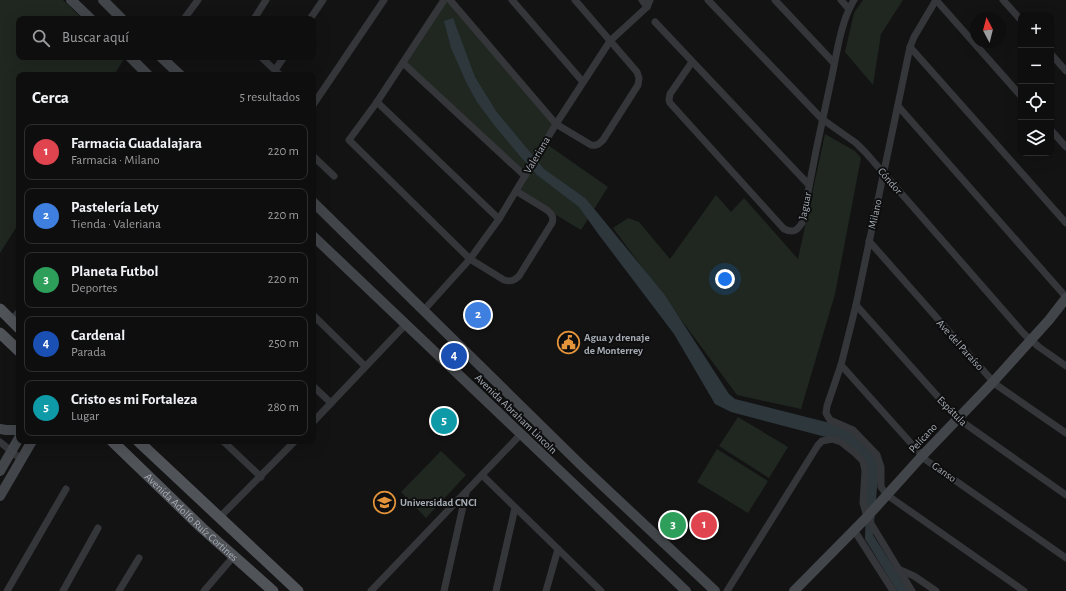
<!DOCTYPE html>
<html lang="es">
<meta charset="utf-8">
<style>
:root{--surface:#0e0e0f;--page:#171718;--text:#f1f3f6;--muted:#9b9c9e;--line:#2e2e2f;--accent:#0b8043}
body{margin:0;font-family:"Alegreya Sans",sans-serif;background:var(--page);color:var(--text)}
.controls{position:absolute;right:12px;top:12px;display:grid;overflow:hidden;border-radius:8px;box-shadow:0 4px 16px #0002}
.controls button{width:36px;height:36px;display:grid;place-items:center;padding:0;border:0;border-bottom:1px solid var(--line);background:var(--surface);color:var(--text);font:20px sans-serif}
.compass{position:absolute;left:970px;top:12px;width:36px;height:36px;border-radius:50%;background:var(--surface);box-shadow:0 4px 16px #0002;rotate:353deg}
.you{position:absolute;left:725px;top:279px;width:14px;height:14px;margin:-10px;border:3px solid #fff;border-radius:50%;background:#1a73e8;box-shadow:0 0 0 6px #1a73e833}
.badge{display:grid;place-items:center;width:26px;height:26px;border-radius:50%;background:var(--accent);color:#fff;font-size:13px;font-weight:700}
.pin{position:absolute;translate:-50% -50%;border:2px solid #fff;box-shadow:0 1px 4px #0006}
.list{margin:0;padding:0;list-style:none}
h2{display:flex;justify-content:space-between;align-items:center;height:52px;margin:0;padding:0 16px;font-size:17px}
h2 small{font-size:13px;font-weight:400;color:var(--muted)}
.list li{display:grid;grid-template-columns:26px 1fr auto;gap:12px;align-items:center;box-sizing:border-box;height:56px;margin:0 8px 8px;padding:0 8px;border:1px solid var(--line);border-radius:8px}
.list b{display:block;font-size:15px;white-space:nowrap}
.list p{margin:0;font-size:13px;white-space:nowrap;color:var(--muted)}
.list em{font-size:13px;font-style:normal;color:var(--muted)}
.icon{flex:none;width:22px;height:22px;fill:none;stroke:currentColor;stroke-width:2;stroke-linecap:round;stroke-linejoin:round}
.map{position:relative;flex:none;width:1066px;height:591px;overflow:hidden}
.search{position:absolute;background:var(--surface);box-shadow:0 4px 16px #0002;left:16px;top:16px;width:300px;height:44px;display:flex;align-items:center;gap:10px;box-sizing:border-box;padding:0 14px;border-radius:8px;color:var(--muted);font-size:15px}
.panel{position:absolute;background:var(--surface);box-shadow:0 4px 16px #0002;left:16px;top:72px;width:300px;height:372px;border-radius:8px}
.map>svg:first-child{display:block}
.green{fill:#1f2720}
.water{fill:#2d373c}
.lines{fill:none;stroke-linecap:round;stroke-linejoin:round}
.street{stroke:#343639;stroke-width:7}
.secondary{stroke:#424549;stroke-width:10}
.primary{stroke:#505358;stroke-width:11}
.labels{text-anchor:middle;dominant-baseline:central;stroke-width:4;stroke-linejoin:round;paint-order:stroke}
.street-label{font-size:11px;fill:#a5acb4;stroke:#0e0e0f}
.poi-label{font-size:11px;font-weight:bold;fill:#a5acb4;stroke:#0e0e0f;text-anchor:start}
</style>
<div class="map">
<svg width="1066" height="591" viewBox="0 0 1066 591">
<rect width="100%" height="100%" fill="#131314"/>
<g class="green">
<polygon points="0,0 63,0 83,19 19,19 19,57 122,57 124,59 114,75 19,75 19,223 0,253"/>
<polygon points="444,0 450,0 556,124 545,143 608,187 581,230 516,191 525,176 403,63"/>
<polygon points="863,0 903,0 881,34 873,85 845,52 854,13"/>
<polygon points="825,134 855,151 861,158 835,294 801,409 737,395 613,228 628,218 639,222 670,259 716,195 731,212 744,198 798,259"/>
<polygon points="738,417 788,447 769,478 719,446"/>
<polygon points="717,449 768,481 748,513 697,482"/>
<polygon points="441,451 466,475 426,518 401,492"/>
</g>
<polygon class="water" points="453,18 475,77 496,111 544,169 585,198 596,211 664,294 729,394 735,399 826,422 851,429 877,455 881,467 877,488 873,535 909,591 897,591 865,539 867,466 845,442 731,412 715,404 674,334 599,235 579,207 537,175 519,155 494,125 477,102 466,82 451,48 444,21"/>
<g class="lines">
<g class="street">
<path d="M 444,0 L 377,102 L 349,140 L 470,259 L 504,280 C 510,282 514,281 519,276 L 552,223 C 554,217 552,214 547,210 L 516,191"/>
<path d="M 450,0 L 556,124 L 591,145 C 597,146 599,144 603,140 L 638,85 L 639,78 L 637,72 L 575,0"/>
<polyline points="512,0 583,82"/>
<polyline points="642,0 647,7"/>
<polyline points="708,0 822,119 856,143 866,153 1024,334 1039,347 1066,366"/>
<polyline points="775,0 834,63"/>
<polyline points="841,0 848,8"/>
<polyline points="936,0 914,37 910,47 856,305 841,365 827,406 826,413 830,420 853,430 877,455 881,467 881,487 887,495 1024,591"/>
<polyline points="936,0 1021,96"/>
<polyline points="1003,0 1021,20"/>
<polyline points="184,19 198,0"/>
<polyline points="254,19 266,0"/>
<polyline points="310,19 323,0"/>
<polyline points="655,22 809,185"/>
<polyline points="910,47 1066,223"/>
<polyline points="1051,54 1066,71"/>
<polyline points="261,57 280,75"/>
<path d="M 692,62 L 670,94 L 669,100 L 670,103 L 784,229 C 793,233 797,231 802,223 C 811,174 821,125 832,76 C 837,52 841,21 854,0"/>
<polyline points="403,63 525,176"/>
<polyline points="275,70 284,57"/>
<polyline points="377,102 499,219"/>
<polyline points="313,105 384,0"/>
<polyline points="898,106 1066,297"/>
<polyline points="1051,130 1066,147"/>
<polyline points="313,156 334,176"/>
<polyline points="869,241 989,377 998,386 1066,433"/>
<polyline points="856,305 957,418 1066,495"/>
<polyline points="424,310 470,259 499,219 556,124 610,41 647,7 650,0"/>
<polyline points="313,315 365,366"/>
<polyline points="11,320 19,312"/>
<polyline points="841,365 926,460 1066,558"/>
<polyline points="313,386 331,403"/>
<polyline points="313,422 406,324"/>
<polyline points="223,441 261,477"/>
<polyline points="0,442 22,460"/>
<polyline points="482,475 601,591"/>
<polyline points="219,518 295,441"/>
<polyline points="854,530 893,591"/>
<polyline points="898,569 914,576 936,591"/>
<polyline points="7,591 66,489"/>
<polyline points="63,591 98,528"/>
<polyline points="119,591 139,558"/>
<polyline points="204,591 234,556"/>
<polyline points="371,591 520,435"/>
<polyline points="444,591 466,493"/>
<polyline points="496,591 515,508"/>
<polyline points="546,591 558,549"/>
<polyline points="727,591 818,445 822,441 832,439 841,442 855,453 863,461 865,471 863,503 867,517 912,591"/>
</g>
<g class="secondary">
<polyline points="71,0 91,19"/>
<polyline points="103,0 122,19"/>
<polyline points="130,57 148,75"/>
<polyline points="161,57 180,75"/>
<polyline points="313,202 583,467 715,591"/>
<polyline points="313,236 686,591"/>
<polyline points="0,429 6,430 19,430"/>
<polyline points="0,471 19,438"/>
<polyline points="0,496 32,441"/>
<polyline points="794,591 867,517 922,456 993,382 1049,320 1066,298"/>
</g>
<g class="primary">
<polyline points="0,309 19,328"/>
<polyline points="0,333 19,351"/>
<path id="s1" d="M 112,441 L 202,528 L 273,591"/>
<polyline points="138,441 298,591"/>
</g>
</g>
<defs>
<symbol id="civic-ring" viewBox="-11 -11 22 22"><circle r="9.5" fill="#0e0e0f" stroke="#e4953b" stroke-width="1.5"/><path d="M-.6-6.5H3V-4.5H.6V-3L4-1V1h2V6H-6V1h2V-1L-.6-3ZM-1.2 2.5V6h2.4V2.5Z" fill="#e4953b"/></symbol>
<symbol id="university-ring" viewBox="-11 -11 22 22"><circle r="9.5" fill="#0e0e0f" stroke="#e4953b" stroke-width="1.5"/><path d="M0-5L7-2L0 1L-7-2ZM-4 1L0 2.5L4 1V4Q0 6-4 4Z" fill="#e4953b"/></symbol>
</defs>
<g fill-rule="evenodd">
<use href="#civic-ring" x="556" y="330" width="25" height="25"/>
<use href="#university-ring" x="372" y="490" width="25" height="25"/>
</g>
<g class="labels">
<g class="street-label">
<text transform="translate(537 155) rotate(-59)">Valeriana</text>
<text transform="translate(890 181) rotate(49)">Cóndor</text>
<text transform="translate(805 206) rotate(-78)">Jaguar</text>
<text transform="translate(875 214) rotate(-77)">Milano</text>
<text transform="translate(960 345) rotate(48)">Ave del Paraíso</text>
<text transform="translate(952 411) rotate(45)">Espátula</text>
<text transform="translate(516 414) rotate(44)">Avenida Abraham Lincoln</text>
<text transform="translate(923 438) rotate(-47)">Pelícano</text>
<text transform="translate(944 472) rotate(35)">Ganso</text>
<text stroke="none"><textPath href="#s1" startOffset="110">Avenida Adolfo Ruíz Cortines</textPath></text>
</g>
<g class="poi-label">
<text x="584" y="337">Agua y drenaje<tspan x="584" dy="13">de Monterrey</tspan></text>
<text x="400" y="502">Universidad CNCI</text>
</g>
</g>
</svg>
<div class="controls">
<button>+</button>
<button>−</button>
<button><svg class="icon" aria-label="locate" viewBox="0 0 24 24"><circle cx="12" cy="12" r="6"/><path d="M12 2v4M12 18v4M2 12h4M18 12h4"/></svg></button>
<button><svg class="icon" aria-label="layers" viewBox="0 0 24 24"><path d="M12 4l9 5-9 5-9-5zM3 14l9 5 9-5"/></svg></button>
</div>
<svg class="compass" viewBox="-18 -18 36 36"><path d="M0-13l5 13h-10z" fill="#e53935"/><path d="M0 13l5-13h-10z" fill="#9b9c9e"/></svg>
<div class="you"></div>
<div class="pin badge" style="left:704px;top:525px;background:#e0444e">1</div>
<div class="pin badge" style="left:478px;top:315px;background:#3f7fe0">2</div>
<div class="pin badge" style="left:673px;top:525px;background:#2e9e5b">3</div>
<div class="pin badge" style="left:454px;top:356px;background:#1a4fb4">4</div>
<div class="pin badge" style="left:444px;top:421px;background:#0f9aa8">5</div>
<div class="search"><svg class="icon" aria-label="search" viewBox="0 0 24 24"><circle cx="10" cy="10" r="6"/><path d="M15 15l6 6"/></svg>Buscar aquí</div>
<section class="panel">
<h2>Cerca<small>5 resultados</small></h2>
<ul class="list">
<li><span class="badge" style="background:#e0444e">1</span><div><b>Farmacia Guadalajara</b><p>Farmacia · Milano</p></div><em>220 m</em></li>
<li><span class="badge" style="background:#3f7fe0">2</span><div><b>Pastelería Lety</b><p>Tienda · Valeriana</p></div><em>220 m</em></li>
<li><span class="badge" style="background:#2e9e5b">3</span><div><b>Planeta Futbol</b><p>Deportes</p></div><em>220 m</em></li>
<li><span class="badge" style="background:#1a4fb4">4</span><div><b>Cardenal</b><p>Parada</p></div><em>250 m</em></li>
<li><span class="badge" style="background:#0f9aa8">5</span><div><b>Cristo es mi Fortaleza</b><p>Lugar</p></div><em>280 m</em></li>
</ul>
</section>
</div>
